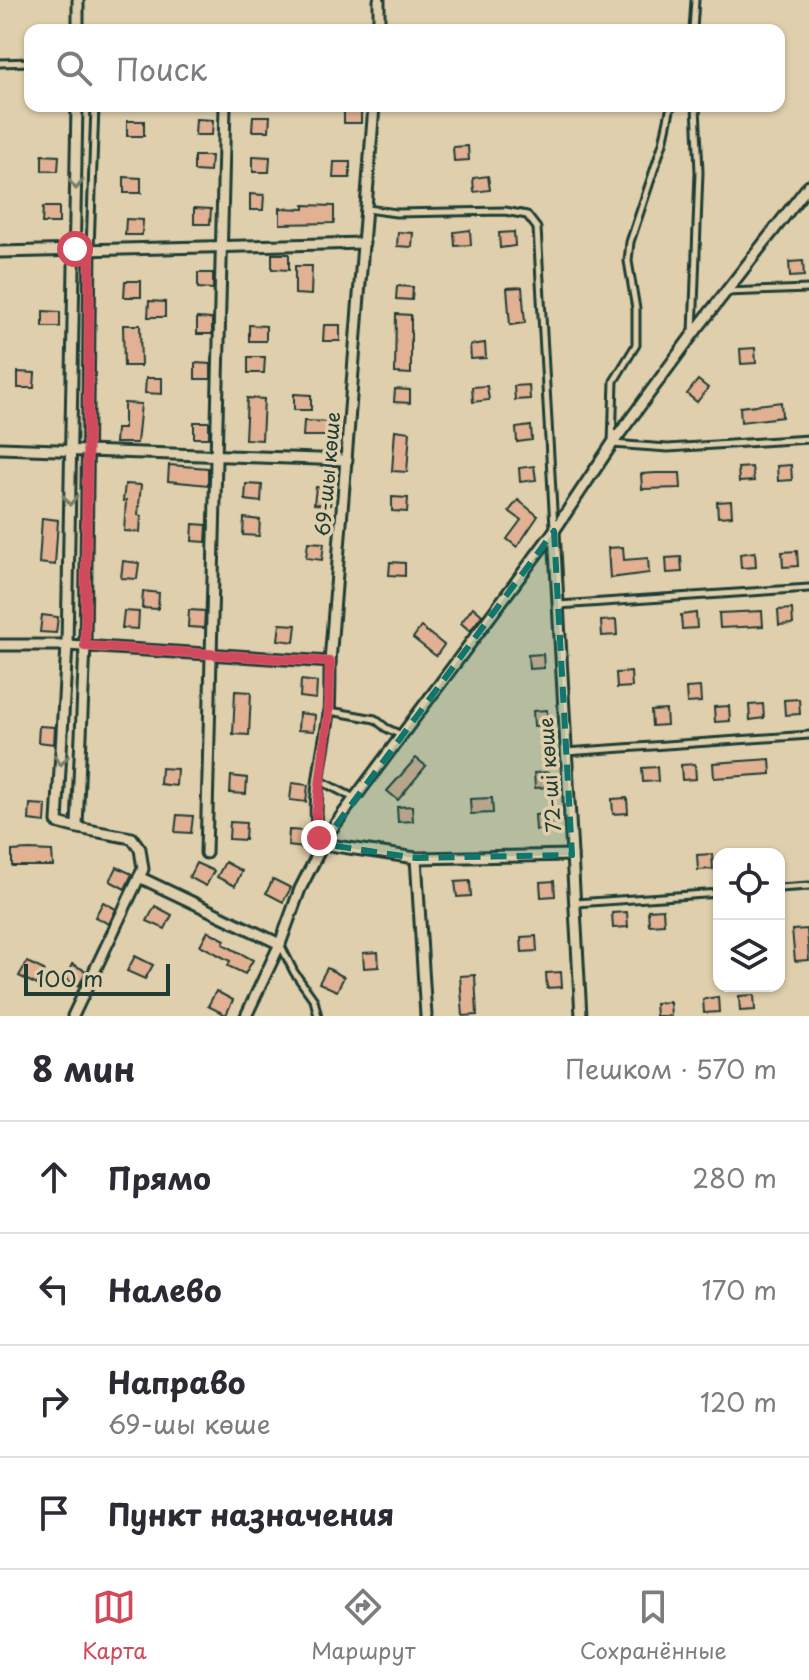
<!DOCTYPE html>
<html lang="ru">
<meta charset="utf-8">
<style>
:root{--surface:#fff;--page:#f2f2f3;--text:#2b2b33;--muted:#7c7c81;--line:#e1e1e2;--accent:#d1495b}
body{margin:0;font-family:"Playpen Sans",sans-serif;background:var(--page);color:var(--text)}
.controls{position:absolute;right:24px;bottom:24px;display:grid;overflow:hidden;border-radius:16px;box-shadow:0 2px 6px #0004}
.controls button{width:72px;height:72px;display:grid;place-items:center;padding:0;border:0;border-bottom:2px solid var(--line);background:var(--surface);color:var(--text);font:40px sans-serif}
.scale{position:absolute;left:24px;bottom:20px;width:146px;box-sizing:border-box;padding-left:8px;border:4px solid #1f3d34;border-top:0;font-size:22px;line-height:28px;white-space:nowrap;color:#1f3d34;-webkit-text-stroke:6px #e0cfac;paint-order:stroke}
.stop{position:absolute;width:24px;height:24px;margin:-18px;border:6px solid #d1495b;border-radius:50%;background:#fff}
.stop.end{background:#d1495b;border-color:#fff;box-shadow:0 2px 8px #0008}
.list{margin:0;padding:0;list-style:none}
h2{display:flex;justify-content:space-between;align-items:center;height:104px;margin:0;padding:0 32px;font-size:34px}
h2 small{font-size:26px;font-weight:400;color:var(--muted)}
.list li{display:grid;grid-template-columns:52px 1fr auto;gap:24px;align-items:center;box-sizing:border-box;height:112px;padding:0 32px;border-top:2px solid var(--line)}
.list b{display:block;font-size:30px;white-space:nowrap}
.list p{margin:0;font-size:26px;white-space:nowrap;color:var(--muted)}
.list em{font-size:26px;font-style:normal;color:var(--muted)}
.icon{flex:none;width:44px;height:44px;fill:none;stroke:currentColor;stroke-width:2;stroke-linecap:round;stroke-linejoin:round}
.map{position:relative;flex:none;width:809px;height:1016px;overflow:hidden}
.search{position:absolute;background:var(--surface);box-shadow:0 2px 6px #0004;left:24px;right:24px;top:24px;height:88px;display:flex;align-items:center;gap:20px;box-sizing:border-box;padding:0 28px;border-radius:16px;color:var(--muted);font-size:30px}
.sheet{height:552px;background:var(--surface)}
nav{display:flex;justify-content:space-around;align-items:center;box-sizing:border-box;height:112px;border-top:2px solid var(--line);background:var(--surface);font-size:22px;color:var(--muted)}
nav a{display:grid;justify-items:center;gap:4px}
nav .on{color:var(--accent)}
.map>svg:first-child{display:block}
.building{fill:#e2b193;stroke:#1f3d34;stroke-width:2}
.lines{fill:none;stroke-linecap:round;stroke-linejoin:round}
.lane-casing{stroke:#1f3d34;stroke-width:11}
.street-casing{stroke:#1f3d34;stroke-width:15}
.lane{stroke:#e0cfac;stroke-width:5}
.street{stroke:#e0cfac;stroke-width:9}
.oneway{stroke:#767f6a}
.route{stroke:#d1495b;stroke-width:10}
.marked{fill:#0f766e;fill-opacity:0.2;stroke:#0f766e;stroke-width:6;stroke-dasharray:16 10;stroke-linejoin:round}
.labels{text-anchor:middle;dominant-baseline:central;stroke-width:7;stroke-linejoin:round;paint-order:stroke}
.street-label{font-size:20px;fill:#1f3d34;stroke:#e0cfac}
</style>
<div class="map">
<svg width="809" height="1016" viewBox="0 0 809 1016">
<rect width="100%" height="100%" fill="#e0cfac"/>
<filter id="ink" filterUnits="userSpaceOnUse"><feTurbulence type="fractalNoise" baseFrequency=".0125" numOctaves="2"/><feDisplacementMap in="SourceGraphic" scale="16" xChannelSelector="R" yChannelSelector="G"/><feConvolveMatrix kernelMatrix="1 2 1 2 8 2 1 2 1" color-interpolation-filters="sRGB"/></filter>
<g filter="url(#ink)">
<g class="building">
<polygon points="344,107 361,108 361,123 344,123"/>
<polygon points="253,116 270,116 269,131 252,131"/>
<polygon points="196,119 213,120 212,135 195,135"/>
<rect x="127" y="121" width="17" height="15"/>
<polygon points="468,146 469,160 454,161 453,147"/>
<polygon points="42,155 59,156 58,171 42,171"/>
<polygon points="194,156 211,156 210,172 194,171"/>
<polygon points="253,156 270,157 269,172 253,172"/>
<polygon points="334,162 350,162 350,178 333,178"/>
<polygon points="488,176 490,190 474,192 473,178"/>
<polygon points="124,177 141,178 141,193 124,193"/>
<polygon points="250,194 264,195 263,210 250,210"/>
<polygon points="304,205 334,206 334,223 280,224 280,208 304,209"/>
<polygon points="43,207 59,207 59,223 42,223"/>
<polygon points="194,208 211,209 210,224 194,224"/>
<polygon points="126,219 143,220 142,235 125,235"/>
<polygon points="470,230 471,245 455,246 454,232"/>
<polygon points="398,232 413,233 412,247 397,246"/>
<polygon points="514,232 515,246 500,248 499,233"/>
<polygon points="272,254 289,254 289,270 272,269"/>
<polygon points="803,261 804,276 790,277 789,262"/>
<polygon points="295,266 312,266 311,295 295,294"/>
<polygon points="198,273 213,273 213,289 198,288"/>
<polygon points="125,281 141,281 141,297 124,297"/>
<polygon points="397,286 413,287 412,300 396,299"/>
<polygon points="522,287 525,323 510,325 507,288"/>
<polygon points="149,301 165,302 165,317 148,317"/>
<polygon points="43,311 60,312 60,327 43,327"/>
<polygon points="396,314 411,315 411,374 395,373"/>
<polygon points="197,318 212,319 212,334 197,334"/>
<polygon points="123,325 140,325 141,366 124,366"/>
<polygon points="249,325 266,326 266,341 249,341"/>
<polygon points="324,325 340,325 340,341 323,341"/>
<polygon points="485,343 486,358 471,359 470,345"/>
<polygon points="755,348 756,363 741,364 740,349"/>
<polygon points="248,357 265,357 264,373 248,373"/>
<polygon points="195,363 211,364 211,379 195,379"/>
<polygon points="18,372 35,373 34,388 18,388"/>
<polygon points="146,378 162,378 162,394 145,393"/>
<polygon points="698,380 708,388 697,402 687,394"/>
<polygon points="529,385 530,399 515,400 514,386"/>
<polygon points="487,386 489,400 473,402 472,387"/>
<polygon points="395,389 410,390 410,403 394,402"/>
<polygon points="294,394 311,395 311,410 294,410"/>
<polygon points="247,398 264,399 262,440 245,439"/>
<polygon points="781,402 782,417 741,422 740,407"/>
<polygon points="124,403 141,404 137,443 115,443 116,429 124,429"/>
<polygon points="304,421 334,422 334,436 303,436"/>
<rect x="194" y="422" width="15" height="16"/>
<polygon points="531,426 532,440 517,442 516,428"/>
<polygon points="395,430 410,432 407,472 392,471"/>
<polygon points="169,465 208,468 208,485 168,481"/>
<polygon points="791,465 792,480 778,481 777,466"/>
<polygon points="534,466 536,480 520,482 519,468"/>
<polygon points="752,467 754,481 739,482 738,468"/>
<polygon points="656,473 680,473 681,488 642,489 641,474"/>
<polygon points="125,484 141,485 138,515 141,516 140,532 124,531 126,501 123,501"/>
<polygon points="246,484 262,485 261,502 245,500"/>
<polygon points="316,487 332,488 330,505 314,504"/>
<polygon points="392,497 408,498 407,512 392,511"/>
<polygon points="518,500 538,516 517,547 507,539 521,520 509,511"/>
<polygon points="731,501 732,516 718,517 717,502"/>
<polygon points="42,518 58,520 55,565 39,563"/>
<polygon points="244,518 260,520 259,536 243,535"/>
<polygon points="193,524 207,525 206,542 192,541"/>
<polygon points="308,542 324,543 322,560 306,558"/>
<polygon points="623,547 624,560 648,558 649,573 610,578 608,548"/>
<polygon points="797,551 798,566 783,567 782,552"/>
<polygon points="755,552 756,567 741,568 740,554"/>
<polygon points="681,557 682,572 667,573 666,558"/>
<polygon points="123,561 139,563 137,579 121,578"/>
<polygon points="390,562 405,563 405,576 389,575"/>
<polygon points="143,591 159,593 158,609 142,608"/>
<polygon points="473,607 482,615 470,631 461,623"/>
<polygon points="792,609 793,624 779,625 778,610"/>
<polygon points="189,610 205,611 204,628 188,627"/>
<polygon points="124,611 139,612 138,629 122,628"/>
<polygon points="762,611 763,626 720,628 719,613"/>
<polygon points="696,613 697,628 682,629 681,615"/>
<polygon points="42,615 58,617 56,633 40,632"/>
<polygon points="616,620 617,635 602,636 601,621"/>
<polygon points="280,624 296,625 294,642 278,640"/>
<polygon points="421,627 444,645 436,656 413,638"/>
<polygon points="543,654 544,668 529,669 528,655"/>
<polygon points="631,672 632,687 617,688 616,673"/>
<polygon points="301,680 317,682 316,699 300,697"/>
<polygon points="700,687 701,702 687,703 686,688"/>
<polygon points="235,691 251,692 249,735 233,734"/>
<polygon points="799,699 800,714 785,715 784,700"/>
<polygon points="763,704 764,718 750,720 749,705"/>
<polygon points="729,706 730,721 715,722 714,707"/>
<polygon points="547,710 548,725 534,726 533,711"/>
<polygon points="666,710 667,725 652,726 651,711"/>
<polygon points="299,713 315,715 314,731 298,730"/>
<polygon points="39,726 55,727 54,744 38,742"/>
<polygon points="416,758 426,766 398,800 387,791"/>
<polygon points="770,759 771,774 714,778 713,763"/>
<polygon points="695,764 696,779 682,780 681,765"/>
<polygon points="657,767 658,781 643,782 642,768"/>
<polygon points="161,768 177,769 176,786 160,784"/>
<polygon points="549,772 550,787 535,788 534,773"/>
<polygon points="231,776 247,778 246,794 230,793"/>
<polygon points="292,783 308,785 306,802 290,800"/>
<polygon points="492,798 493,813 471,814 470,799"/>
<polygon points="627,798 628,813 613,814 612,799"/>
<polygon points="30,804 46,805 45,822 29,820"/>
<polygon points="412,806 413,821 398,822 397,807"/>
<polygon points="550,814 551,829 536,830 535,815"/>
<polygon points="177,815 193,816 191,833 175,832"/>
<polygon points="230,822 246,823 245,840 229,839"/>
<polygon points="289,830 305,831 304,848 288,846"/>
<polygon points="29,850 52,851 53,866 12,866 12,851"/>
<polygon points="712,854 713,869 698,870 697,855"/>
<polygon points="225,862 242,871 235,886 217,877"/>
<polygon points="196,863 214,871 206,886 189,877"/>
<polygon points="117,867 132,874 125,889 110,881"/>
<polygon points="273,879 291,888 283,902 266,893"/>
<polygon points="470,881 471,896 457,897 455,882"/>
<polygon points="554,881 555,896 541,897 540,882"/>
<polygon points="103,902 116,909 109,924 95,917"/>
<polygon points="155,906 172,915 165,929 147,921"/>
<polygon points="663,909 664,924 649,925 648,910"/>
<polygon points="627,912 628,927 613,928 612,913"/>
<polygon points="807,929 809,960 795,961 792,930"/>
<polygon points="208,931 225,940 223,944 253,960 245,974 228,966 230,961 200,945"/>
<polygon points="536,936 537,951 522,952 521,937"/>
<polygon points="378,952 379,967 364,968 363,953"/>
<polygon points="135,956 153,965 145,979 127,971"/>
<polygon points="27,962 44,970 37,985 19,976"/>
<polygon points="72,964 86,971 79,986 65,979"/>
<polygon points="327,968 344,977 337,991 319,983"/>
<polygon points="561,972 562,987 547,988 546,973"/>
<polygon points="475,975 477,1015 463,1016 460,976"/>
<polygon points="216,991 233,1000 226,1015 208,1006"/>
<polygon points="754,995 755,1010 740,1011 739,996"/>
<polygon points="718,997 719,1012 704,1013 703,999"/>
<polygon points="670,1002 671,1016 656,1016 655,1003"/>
</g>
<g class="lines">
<defs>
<g id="lane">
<polyline points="693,30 695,0"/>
<polyline points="0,63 30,62"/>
<polyline points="671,106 663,143 630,242 628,261 636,309 636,345 614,381 612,444 668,448 809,439"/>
<polyline points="367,209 396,213 505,211 527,215 537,228 554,527"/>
<polyline points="90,249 95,106"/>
<polyline points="726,292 809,289"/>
<polyline points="693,333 699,172 696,106"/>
<polyline points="559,605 809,588"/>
<polyline points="330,711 375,719 386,728 401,735"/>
<polyline points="566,752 809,735"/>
<polyline points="319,780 354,798"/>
<polyline points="779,888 809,886"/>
<polyline points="576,903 719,893"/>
<polyline points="280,944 294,972 314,1000 318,1016"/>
</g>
<g id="street">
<polyline points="78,0 78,30"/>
<polyline points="379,0 379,30"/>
<path d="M 374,106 L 330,662 C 330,679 330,696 329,713 C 325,746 307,816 322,844 L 416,858 L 572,855"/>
<polyline points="0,252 364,243"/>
<polyline points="0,448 347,460"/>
<polyline points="554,531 581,1016"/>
<polyline points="0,645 67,645 330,662"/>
<polyline points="77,826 85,646 90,249"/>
<polyline points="206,853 225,106"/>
<polyline points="416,858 426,1016"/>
<polyline points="139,877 280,944"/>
<path d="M 73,1016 L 143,869 L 140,849 L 132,838 C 118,835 64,827 57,822 L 67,645 L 77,106"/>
<polyline points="246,1016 280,944 300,889 328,834 554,531 612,444 693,334 809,185"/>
</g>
</defs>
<use href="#lane" class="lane-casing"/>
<use href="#street" class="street-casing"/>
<use href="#lane" class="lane"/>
<use href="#street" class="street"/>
</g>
<defs><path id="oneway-chevron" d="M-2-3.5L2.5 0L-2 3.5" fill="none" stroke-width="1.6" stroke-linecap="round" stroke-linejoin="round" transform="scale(2)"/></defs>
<g class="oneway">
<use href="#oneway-chevron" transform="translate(76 184) rotate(91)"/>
<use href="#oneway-chevron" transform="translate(70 500) rotate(91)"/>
<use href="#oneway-chevron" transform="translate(61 760) rotate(93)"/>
</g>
</g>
<g class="lines" filter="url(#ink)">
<polyline class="route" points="75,249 90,249 85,646 330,662 329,711 316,818 319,838"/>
</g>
<path class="marked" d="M 554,531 L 572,855 L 416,858 L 322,844 Z"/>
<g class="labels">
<g class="street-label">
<text transform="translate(327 474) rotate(-85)">69-шы көше</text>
<text transform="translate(549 775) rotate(-94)">72-ші көше</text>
</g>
</g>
</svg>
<div class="controls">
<button><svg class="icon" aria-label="locate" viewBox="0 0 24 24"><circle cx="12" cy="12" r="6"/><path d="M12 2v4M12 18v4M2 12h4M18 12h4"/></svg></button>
<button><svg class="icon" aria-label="layers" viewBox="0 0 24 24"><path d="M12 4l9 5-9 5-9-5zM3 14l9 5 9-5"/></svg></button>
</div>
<div class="scale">100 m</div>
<div class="stop" style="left:75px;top:249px"></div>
<div class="stop end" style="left:319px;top:838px"></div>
<div class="search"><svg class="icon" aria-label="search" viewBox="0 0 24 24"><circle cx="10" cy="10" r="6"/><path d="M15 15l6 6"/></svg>Поиск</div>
</div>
<section class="sheet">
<h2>8 мин<small>Пешком · 570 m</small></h2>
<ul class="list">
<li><svg class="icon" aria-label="ahead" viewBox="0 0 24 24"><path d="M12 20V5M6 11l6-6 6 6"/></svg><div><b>Прямо</b></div><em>280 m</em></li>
<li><svg class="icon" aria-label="left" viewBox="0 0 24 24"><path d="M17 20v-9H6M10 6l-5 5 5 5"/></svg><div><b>Налево</b></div><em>170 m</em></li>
<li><svg class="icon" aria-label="right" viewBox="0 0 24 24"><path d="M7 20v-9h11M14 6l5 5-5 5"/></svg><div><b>Направо</b><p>69-шы көше</p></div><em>120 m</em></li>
<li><svg class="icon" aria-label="arrive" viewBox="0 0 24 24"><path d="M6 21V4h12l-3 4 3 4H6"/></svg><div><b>Пункт назначения</b></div></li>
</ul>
</section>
<nav>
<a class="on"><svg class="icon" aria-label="map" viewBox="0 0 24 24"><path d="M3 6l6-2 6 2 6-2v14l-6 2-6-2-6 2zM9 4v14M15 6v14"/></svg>Карта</a>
<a><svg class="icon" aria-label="directions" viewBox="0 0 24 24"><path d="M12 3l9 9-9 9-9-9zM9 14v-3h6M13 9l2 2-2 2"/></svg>Маршрут</a>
<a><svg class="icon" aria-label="saved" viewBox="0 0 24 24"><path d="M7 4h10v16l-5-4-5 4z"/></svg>Сохранённые</a>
</nav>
